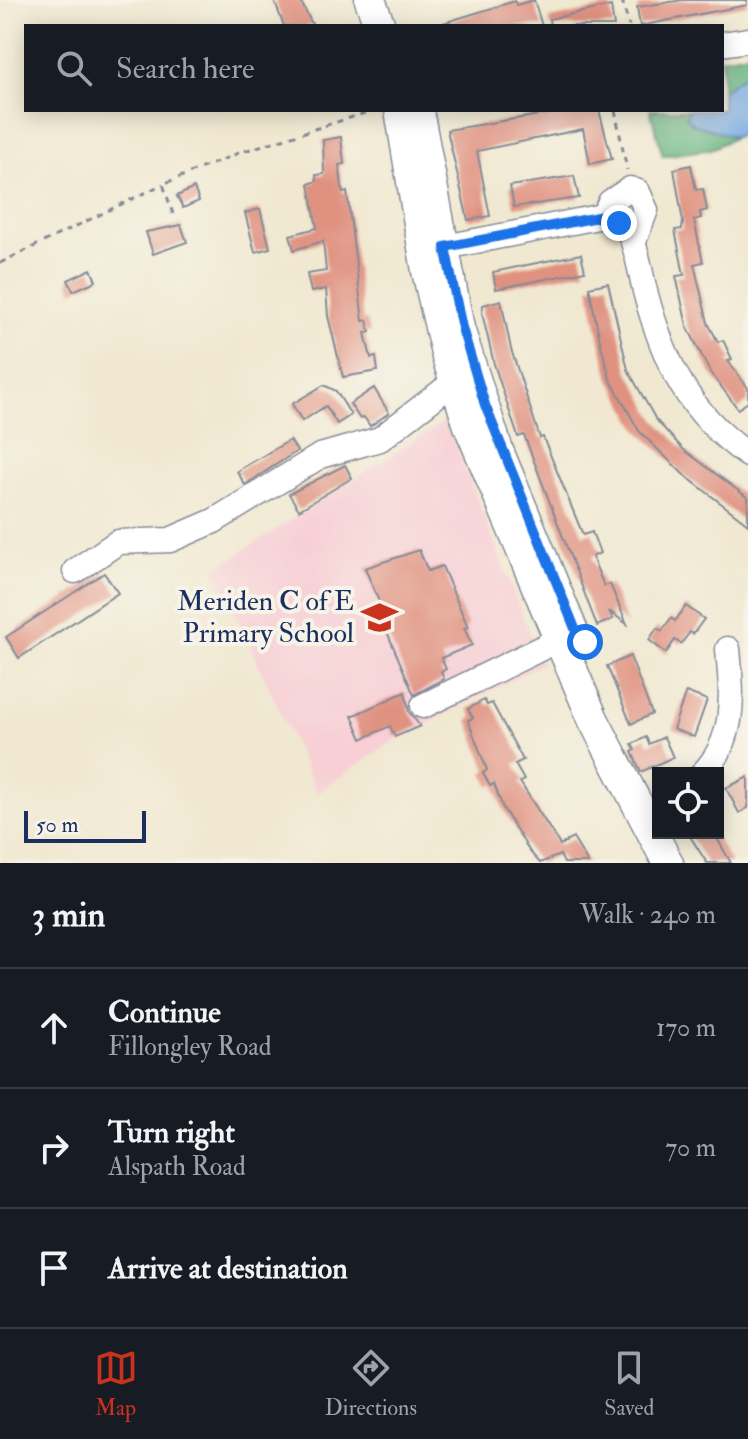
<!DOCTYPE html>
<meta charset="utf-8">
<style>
:root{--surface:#171b24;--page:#242831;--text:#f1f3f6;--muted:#9ea1a6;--line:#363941;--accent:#c8321e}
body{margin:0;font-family:"IM FELL Double Pica",serif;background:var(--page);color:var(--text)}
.controls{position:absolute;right:24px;bottom:24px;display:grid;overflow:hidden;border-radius:0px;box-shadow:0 4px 20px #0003}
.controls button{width:72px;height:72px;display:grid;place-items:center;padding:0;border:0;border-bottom:2px solid var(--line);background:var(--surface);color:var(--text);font:40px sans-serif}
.scale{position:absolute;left:24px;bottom:20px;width:122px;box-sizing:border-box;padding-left:8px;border:4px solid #1b2f5e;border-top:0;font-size:22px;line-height:28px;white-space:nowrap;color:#1b2f5e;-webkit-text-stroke:6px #f7f3e8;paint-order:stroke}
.stop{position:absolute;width:24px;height:24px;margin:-18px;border:6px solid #1a73e8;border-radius:50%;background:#fff}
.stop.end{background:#1a73e8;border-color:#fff;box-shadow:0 2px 8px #0008}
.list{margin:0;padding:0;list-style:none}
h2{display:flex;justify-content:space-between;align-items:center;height:104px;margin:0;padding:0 32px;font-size:34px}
h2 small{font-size:26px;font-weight:400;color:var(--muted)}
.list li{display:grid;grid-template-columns:52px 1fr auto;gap:24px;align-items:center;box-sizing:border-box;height:120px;padding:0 32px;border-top:2px solid var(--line)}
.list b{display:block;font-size:30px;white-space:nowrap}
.list p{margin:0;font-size:26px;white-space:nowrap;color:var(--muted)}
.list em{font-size:26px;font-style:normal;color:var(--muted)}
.icon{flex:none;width:44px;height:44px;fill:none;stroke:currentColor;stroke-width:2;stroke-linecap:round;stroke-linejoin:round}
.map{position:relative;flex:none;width:748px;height:863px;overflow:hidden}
.search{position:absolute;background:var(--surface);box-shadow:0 4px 20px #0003;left:24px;right:24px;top:24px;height:88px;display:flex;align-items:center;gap:20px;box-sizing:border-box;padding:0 28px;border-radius:0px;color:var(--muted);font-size:30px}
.sheet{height:464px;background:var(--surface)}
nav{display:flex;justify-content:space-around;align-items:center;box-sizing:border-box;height:112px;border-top:2px solid var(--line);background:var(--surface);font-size:22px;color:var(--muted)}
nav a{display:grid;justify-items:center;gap:4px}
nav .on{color:var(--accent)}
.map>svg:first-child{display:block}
.built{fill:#f7cfd5}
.forest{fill:#62b27e;stroke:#3e706e;stroke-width:2}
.water{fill:#74a8e1;stroke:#486ca0;stroke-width:2}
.building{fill:#e09180}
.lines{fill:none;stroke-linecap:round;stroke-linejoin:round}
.minor-casing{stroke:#868c97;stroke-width:27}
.major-casing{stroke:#868c97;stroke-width:33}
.path{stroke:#868c97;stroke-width:3;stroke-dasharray:6 6;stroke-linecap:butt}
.minor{stroke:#fff;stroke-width:24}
.major{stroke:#fff;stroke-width:30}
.route{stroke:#1a73e8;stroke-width:10}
.labels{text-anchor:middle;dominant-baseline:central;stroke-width:8;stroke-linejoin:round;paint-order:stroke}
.poi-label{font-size:28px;fill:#1b2f5e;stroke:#f7f3e8;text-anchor:end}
</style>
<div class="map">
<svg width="748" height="863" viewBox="0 0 748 863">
<rect width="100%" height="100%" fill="#f7f3e8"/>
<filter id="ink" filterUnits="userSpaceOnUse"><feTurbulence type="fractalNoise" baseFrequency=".0125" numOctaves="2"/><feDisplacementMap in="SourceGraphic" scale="16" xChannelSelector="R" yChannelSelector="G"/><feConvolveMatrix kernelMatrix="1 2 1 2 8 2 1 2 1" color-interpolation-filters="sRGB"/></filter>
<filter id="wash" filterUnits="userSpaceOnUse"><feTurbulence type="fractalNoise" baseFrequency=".006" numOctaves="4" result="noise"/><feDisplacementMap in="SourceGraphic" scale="32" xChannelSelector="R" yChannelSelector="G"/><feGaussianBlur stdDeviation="1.8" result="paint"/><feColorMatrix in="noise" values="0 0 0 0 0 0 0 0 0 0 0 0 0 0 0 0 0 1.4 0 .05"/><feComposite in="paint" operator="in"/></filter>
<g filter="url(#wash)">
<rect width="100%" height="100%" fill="#f0e8d0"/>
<polygon class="built" points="446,420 542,664 390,743 317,793 215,569"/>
<g class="forest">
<polygon points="748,53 748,72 722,91 722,58"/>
<polygon points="650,110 689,110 686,117 693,124 735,137 711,149 663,156"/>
</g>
<polygon class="water" points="748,72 748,128 735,137 693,124 686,117 689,110 722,110 722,91"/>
<g id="blocks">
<g class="building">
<polygon points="274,0 300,0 313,26 284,26"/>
<polygon points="534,0 542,26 443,26 443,23 515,1 516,5"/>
<polygon points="683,0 747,0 747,5 640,26 637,7"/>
<polygon points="611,6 614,26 550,26 549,19"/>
<polygon points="570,110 599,110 612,159 590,164 583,129 477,151 490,216 468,220 447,130"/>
<polygon points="341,137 344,164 339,165 343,193 347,192 363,321 367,320 370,332 365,333 371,358 376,357 378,371 343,377 328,316 326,289 311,292 307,274 326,271 323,241 294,250 290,235 317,228 309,184 317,181 316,175 324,174 323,140"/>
<polygon points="691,165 696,190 703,189 707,210 700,212 701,218 694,220 703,262 694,264 708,323 718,342 723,340 732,359 728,361 748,388 748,402 738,409 710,372 687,326 676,276 684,275 675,230 682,229 683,222 674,169"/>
<polygon points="574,176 579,198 514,207 510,186"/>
<polygon points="194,188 199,201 183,208 177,196"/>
<polygon points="260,209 270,248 255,252 245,213"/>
<polygon points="181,225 187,242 153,254 146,232"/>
<polygon points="581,254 585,271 496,289 493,272"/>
<polygon points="91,269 96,281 73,291 68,280"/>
<polygon points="608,283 628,370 656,420 683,449 748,498 748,524 683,474 639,431 610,379 600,341 589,287"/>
<polygon points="501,300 511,349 540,438 543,437 583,535 592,532 600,553 592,557 604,586 610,584 627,624 609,611 613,619 597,626 524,435 518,437 494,364 482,313 483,305"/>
<polygon points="324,385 336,391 351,415 337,424 326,406 302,421 292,404"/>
<polygon points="374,388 389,413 370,426 364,417 360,419 350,404"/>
<polygon points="290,440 297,451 245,485 237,471"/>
<polygon points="345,465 352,478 299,510 289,494"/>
<polygon points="419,550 428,571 442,566 468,627 464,628 472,645 441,658 446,669 441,672 444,679 414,695 381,618 385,616 365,568"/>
<polygon points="104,573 118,593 19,658 6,637"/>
<polygon points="686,606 704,619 693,634 690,632 681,644 675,640 666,653 649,640 657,628 662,631 671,618 675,621"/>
<polygon points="630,656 652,714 631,724 607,666"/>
<polygon points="405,692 409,712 420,726 395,737 390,726 362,739 352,716"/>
<polygon points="686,692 707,700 694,737 673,729"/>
<polygon points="484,700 487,705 492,703 523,760 515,764 524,780 520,782 560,845 573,838 588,863 564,863 560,855 540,863 530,852 503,808 494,784 490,786 483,773 487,770 468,720 473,718 468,709"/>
<polygon points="646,737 649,744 664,737 673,757 641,772 632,752 635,750 632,744"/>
<polygon points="748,777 748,808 739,813 726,788"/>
<polygon points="688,833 714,833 731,863 707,863"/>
</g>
</g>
</g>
<g filter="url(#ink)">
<use href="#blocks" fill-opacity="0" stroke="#868c97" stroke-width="2"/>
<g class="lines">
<defs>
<g id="minor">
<polyline points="722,44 748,40"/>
<polyline points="421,110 462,328 501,450 578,636 585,642"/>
<polyline points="603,216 610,202 630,189 638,192 646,210 634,241"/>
<path d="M 445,247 L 603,216 L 628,229 C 638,250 640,273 646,295 C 665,364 688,412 748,455"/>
<polyline points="75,571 118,542 170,540 214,521 320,456 380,439 454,382"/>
<polyline points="423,706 558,640"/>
<path d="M 703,773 C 737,738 732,694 728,649"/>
</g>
<g id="major">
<polyline points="370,0 380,26"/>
<polyline points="400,110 427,271 447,357 469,426 593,719 668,863"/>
</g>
</defs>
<use href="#minor" class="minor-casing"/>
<use href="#major" class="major-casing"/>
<g class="path">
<polyline points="622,0 629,26"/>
<polyline points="615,110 627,170"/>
<polyline points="173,214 163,184 241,152 375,110"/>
<polyline points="0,263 163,184"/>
</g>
<use href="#minor" class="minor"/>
<use href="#major" class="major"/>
</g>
</g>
<g class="lines" filter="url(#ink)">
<polyline class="route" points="585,642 578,636 485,405 462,328 445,247 603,216 619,223"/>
</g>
<defs>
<symbol id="school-bare" viewBox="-9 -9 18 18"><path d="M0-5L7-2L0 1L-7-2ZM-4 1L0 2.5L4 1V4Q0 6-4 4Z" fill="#c8321e" stroke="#f7f3e8" stroke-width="2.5" paint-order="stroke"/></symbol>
</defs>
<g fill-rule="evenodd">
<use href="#school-bare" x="354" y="592" width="51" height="51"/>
</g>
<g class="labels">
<g class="poi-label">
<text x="354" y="601">Meriden C of E<tspan x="354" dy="32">Primary School</tspan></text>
</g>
</g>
</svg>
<div class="controls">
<button><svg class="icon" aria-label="locate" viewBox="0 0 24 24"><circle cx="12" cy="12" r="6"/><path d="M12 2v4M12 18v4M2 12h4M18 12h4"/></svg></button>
</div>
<div class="scale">50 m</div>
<div class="stop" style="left:585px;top:642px"></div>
<div class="stop end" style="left:619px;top:223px"></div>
<div class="search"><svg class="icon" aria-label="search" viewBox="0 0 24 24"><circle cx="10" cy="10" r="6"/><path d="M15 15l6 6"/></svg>Search here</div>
</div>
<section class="sheet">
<h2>3 min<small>Walk · 240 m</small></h2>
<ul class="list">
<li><svg class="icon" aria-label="ahead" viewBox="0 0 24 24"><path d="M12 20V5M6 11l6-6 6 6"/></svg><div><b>Continue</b><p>Fillongley Road</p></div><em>170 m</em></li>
<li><svg class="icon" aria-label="right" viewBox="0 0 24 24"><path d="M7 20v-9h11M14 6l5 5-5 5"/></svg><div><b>Turn right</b><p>Alspath Road</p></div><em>70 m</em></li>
<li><svg class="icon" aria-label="arrive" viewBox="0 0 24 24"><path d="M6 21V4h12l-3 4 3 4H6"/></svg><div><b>Arrive at destination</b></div></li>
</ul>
</section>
<nav>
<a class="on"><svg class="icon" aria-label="map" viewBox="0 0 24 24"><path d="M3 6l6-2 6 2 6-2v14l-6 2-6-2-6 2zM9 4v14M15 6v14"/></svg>Map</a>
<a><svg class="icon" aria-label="directions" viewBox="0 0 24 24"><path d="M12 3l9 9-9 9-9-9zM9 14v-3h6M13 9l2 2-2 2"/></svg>Directions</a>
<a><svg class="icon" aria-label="saved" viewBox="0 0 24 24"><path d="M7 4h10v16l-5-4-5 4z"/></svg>Saved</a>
</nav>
